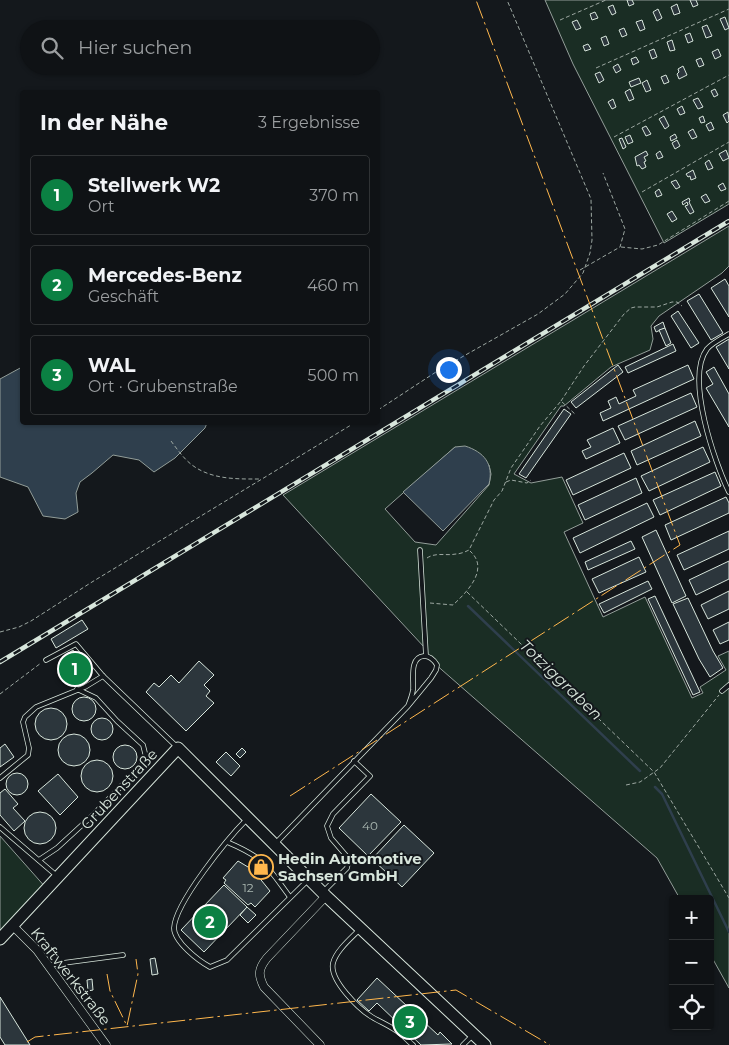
<!DOCTYPE html>
<html lang="de">
<meta charset="utf-8">
<style>
:root{--surface:#0f1215;--page:#1d2022;--text:#f1f3f6;--muted:#9b9ea0;--line:#2f3234;--accent:#0b8043}
body{margin:0;font-family:Montserrat,sans-serif;background:var(--page);color:var(--text)}
.controls{position:absolute;right:15px;bottom:15px;display:grid;overflow:hidden;border-radius:5px;box-shadow:0 1px 4px #0004}
.controls button{width:45px;height:45px;display:grid;place-items:center;padding:0;border:0;border-bottom:1px solid var(--line);background:var(--surface);color:var(--text);font:25px sans-serif}
.you{position:absolute;left:448px;top:369px;width:18px;height:18px;margin:-12px;border:4px solid #fff;border-radius:50%;background:#1a73e8;box-shadow:0 0 0 8px #1a73e833}
.badge{display:grid;place-items:center;width:32px;height:32px;border-radius:50%;background:var(--accent);color:#fff;font-size:16px;font-weight:700}
.pin{position:absolute;translate:-50% -50%;border:2px solid #fff;box-shadow:0 1px 5px #0006}
.list{margin:0;padding:0;list-style:none}
h2{display:flex;justify-content:space-between;align-items:center;height:65px;margin:0;padding:0 20px;font-size:21px}
h2 small{font-size:16px;font-weight:400;color:var(--muted)}
.list li{display:grid;grid-template-columns:32px 1fr auto;gap:15px;align-items:center;box-sizing:border-box;height:80px;margin:0 10px 10px;padding:0 10px;border:1px solid var(--line);border-radius:5px}
.list b{display:block;font-size:19px;white-space:nowrap}
.list p{margin:0;font-size:16px;white-space:nowrap;color:var(--muted)}
.list em{font-size:16px;font-style:normal;color:var(--muted)}
.icon{flex:none;width:28px;height:28px;fill:none;stroke:currentColor;stroke-width:2;stroke-linecap:round;stroke-linejoin:round}
.map{position:relative;flex:none;width:729px;height:1045px;overflow:hidden}
.search{position:absolute;background:var(--surface);box-shadow:0 1px 4px #0004;left:20px;top:20px;width:360px;height:55px;display:flex;align-items:center;gap:12px;box-sizing:border-box;padding:0 18px;border-radius:28px;color:var(--muted);font-size:19px}
.panel{position:absolute;background:var(--surface);box-shadow:0 1px 4px #0004;left:20px;top:90px;width:360px;height:335px;border-radius:5px}
.map>svg:first-child{display:block}
.green{fill:#1a2d24;stroke:#939e99;fill-rule:evenodd}
.water{fill:#2f3f4d;stroke:#939e99}
.lines{fill:none;stroke-linecap:round;stroke-linejoin:round}
.stream{stroke:#2f3f4d;stroke-width:2.5}
.building{fill:#2c363c;stroke:#d8e6dc}
.lane-casing{stroke:#d8e6dc;stroke-width:5.5}
.street-casing{stroke:#d8e6dc;stroke-width:9}
.secondary-casing{stroke:#d8e6dc;stroke-width:13}
.path{stroke:#9da8a2;stroke-width:1;stroke-dasharray:4 2.5;stroke-linecap:butt}
.lane{stroke:#14181c;stroke-width:4}
.street{stroke:#14181c;stroke-width:8}
.secondary{stroke:#14181c;stroke-width:11}
.rail-casing{stroke:#d8e6dc;stroke-width:4.5}
.rail{stroke:#14181c;stroke-width:2.5;stroke-dasharray:8;stroke-linecap:butt}
.power{stroke:#ffb74d;stroke-width:1;stroke-dasharray:18 4 2.5 4;stroke-linecap:butt}
.labels{text-anchor:middle;dominant-baseline:central;stroke-width:4;stroke-linejoin:round;paint-order:stroke}
.number-label{font-size:12px;fill:#adbab4}
.street-label{font-size:15px;fill:#d8e6dc;stroke:#14181c}
.poi-label{font-size:15px;font-weight:bold;fill:#d8e6dc;stroke:#14181c;text-anchor:start}
.water-label{font-size:16px;font-style:italic;fill:#d8e6dc;stroke:#14181c}
</style>
<div class="map">
<svg width="729" height="1045" viewBox="0 0 729 1045">
<rect width="100%" height="100%" fill="#14181c"/>
<g class="green">
<polygon points="545,0 729,0 729,204 664,243 573,64"/>
<path d="M 729,226 L 729,266 L 722,273 L 659,316 L 651,326 L 653,339 L 650,350 L 611,367 L 564,406 L 561,406 L 514,474 L 531,483 L 562,477 L 583,523 L 564,532 L 603,617 L 645,597 L 692,698 L 703,693 L 700,687 L 726,670 L 718,656 L 729,651 L 729,988 L 710,954 L 710,899 L 680,899 L 657,858 L 426,656 L 425,648 L 283,495 ZM 455,447 L 489,465 L 491,474 L 489,485 L 436,545 L 415,542 L 385,509 Z"/>
<polygon points="0,836 47,889 0,939"/>
</g>
<g class="water">
<polygon points="22,367 22,422 207,423 205,428 175,458 154,472 139,460 113,455 92,473 80,482 76,493 78,512 65,519 43,516 28,487 0,477 0,379"/>
<path d="M 465,446 C 484,452 494,464 489,484 L 443,531 L 403,492 L 455,447 Z"/>
</g>
<g class="lines">
<g class="stream">
<polyline points="468,606 640,771"/>
<polyline points="655,787 662,794 729,932"/>
</g>
</g>
<g class="building">
<polygon points="627,0 632,0 634,4 629,6"/>
<polygon points="690,0 696,0 698,5 693,7"/>
<polygon points="677,4 680,13 674,15 671,7"/>
<polygon points="613,5 616,13 612,15 608,7"/>
<polygon points="658,9 662,18 657,21 653,12"/>
<polygon points="595,12 598,18 592,20 590,14"/>
<polygon points="725,17 729,28 725,30 720,19"/>
<polygon points="577,20 581,28 576,30 572,22"/>
<polygon points="642,20 645,29 640,31 636,22"/>
<polygon points="707,25 712,36 706,38 702,27"/>
<polygon points="624,28 627,35 622,37 619,30"/>
<polygon points="690,33 693,41 688,43 685,35"/>
<polygon points="606,36 609,44 604,46 601,38"/>
<polygon points="672,40 675,50 670,51 667,42"/>
<polygon points="588,44 591,49 585,51 583,46"/>
<polygon points="654,49 657,57 652,59 649,51"/>
<polygon points="718,49 721,56 715,59 712,52"/>
<polygon points="636,57 639,62 633,65 631,59"/>
<polygon points="701,58 704,65 699,67 696,60"/>
<polygon points="618,64 621,70 616,73 613,67"/>
<polygon points="683,66 687,75 679,79 677,74 679,72 678,69"/>
<polygon points="600,72 604,80 599,83 595,74"/>
<polygon points="666,75 669,82 664,84 661,77"/>
<polygon points="639,78 641,83 631,87 629,82"/>
<polygon points="647,80 651,90 646,92 642,83"/>
<polygon points="630,89 634,99 629,101 625,92"/>
<polygon points="715,89 718,95 714,97 711,91"/>
<polygon points="698,98 703,107 698,109 693,100"/>
<polygon points="613,99 616,107 612,109 608,102"/>
<polygon points="682,106 685,113 680,115 677,109"/>
<polygon points="728,112 729,121 727,123 723,115"/>
<polygon points="664,116 669,126 665,129 659,119"/>
<polygon points="703,116 705,122 701,123 699,118"/>
<polygon points="711,122 714,129 709,131 706,125"/>
<polygon points="646,126 651,134 646,136 642,128"/>
<polygon points="693,129 697,137 692,139 688,132"/>
<polygon points="675,134 677,138 671,141 670,137"/>
<polygon points="630,135 633,142 628,144 625,137"/>
<polygon points="622,138 626,147 623,149 619,139"/>
<polygon points="677,140 680,146 675,149 672,143"/>
<polygon points="726,150 729,158 723,161 719,154"/>
<polygon points="646,151 648,155 644,157 646,161 644,162 646,167 642,169 639,165 637,166 635,157"/>
<polygon points="660,151 663,157 658,159 656,154"/>
<polygon points="709,160 713,168 708,170 705,163"/>
<polygon points="693,170 696,178 691,180 690,176 688,177 686,174"/>
<polygon points="676,180 680,187 676,189 671,182"/>
<polygon points="723,183 726,189 721,191 718,186"/>
<polygon points="659,189 662,195 657,197 655,192"/>
<polygon points="706,194 710,201 705,203 701,197"/>
<polygon points="689,198 690,201 689,202 694,212 690,214 685,206 688,205 687,202 683,205 682,202"/>
<polygon points="672,211 677,219 672,222 667,214"/>
<polygon points="725,279 729,286 729,317 711,288"/>
<polygon points="699,294 723,333 711,340 687,301"/>
<polygon points="678,311 699,343 691,348 671,316"/>
<polygon points="663,322 665,328 656,332 654,327"/>
<polygon points="665,328 671,343 666,346 659,330"/>
<polygon points="729,339 729,369 716,347"/>
<polygon points="673,344 676,351 628,373 625,367"/>
<polygon points="618,365 623,372 576,408 571,402"/>
<polygon points="688,365 694,379 603,421 600,413 611,408 608,401 616,397 619,404 636,396 633,390"/>
<polygon points="714,367 729,394 729,427 706,388 713,384 706,372"/>
<polygon points="691,393 697,407 625,440 618,426"/>
<polygon points="564,409 571,414 526,478 519,474"/>
<polygon points="695,421 701,436 637,465 631,451"/>
<polygon points="613,428 620,443 586,459 582,451 591,447 587,440"/>
<polygon points="703,447 710,462 649,491 641,476"/>
<polygon points="624,453 631,468 573,495 566,480"/>
<polygon points="715,472 721,486 660,515 653,500"/>
<polygon points="636,478 642,493 585,520 578,505"/>
<polygon points="726,497 729,503 729,513 671,540 665,525"/>
<polygon points="647,503 654,517 580,553 573,538"/>
<polygon points="656,530 686,596 672,603 642,537"/>
<polygon points="729,531 729,549 684,570 677,555"/>
<polygon points="631,541 635,549 588,570 585,562"/>
<polygon points="639,557 646,572 599,593 592,579"/>
<polygon points="729,561 729,579 696,595 689,580"/>
<polygon points="648,581 652,589 604,613 599,604"/>
<polygon points="729,591 729,609 708,619 701,605"/>
<polygon points="655,596 700,692 693,695 648,599"/>
<polygon points="688,598 713,651 723,668 710,677 699,659 673,604"/>
<polygon points="82,620 88,629 56,648 51,639"/>
<polygon points="729,622 729,640 720,644 713,630"/>
<polygon points="73,650 77,657 70,661 67,654"/>
<polygon points="82,658 86,665 72,673 69,666"/>
<polygon points="199,661 214,675 204,685 210,691 206,696 214,703 186,731 146,692 154,683 159,687 171,675 179,683"/>
<circle cx="84" cy="709" r="12"/>
<circle cx="51" cy="724" r="16"/>
<circle cx="102" cy="729" r="11"/>
<circle cx="74" cy="750" r="16"/>
<polygon points="5,744 14,757 0,767 0,748"/>
<circle cx="125" cy="757" r="12"/>
<polygon points="242,748 246,752 240,758 236,754"/>
<polygon points="226,752 240,766 231,776 216,762"/>
<circle cx="97" cy="776" r="16"/>
<circle cx="17" cy="784" r="11"/>
<polygon points="58,774 78,797 60,815 38,791"/>
<polygon points="5,789 18,804 13,808 25,821 14,831 0,815 0,793"/>
<polygon points="371,794 401,822 368,856 339,828"/>
<circle cx="40" cy="828" r="16"/>
<polygon points="404,825 434,853 402,887 372,859"/>
<polygon points="238,861 253,870 270,891 255,907 251,903 248,905 224,883 226,880 223,878"/>
<polygon points="224,885 247,907 204,952 181,930"/>
<polygon points="247,907 256,915 248,923 240,915"/>
<polygon points="155,958 158,974 152,975 150,959"/>
<polygon points="377,978 438,1035 440,1032 452,1044 421,1045 377,1003 369,1011 357,1000"/>
<polygon points="92,979 93,990 88,991 87,980"/>
<polygon points="0,997 30,1045 5,1045 0,1037"/>
</g>
<g class="lines">
<defs>
<g id="lane">
<path d="M 729,334 C 722,338 712,343 707,349 C 685,378 715,463 729,492"/>
<polyline points="420,550 426,656"/>
<polyline points="46,660 76,644 103,676 176,746"/>
<polyline points="722,691 729,685"/>
<polyline points="0,778 28,755 29,748 23,722 25,717 36,707 85,687 103,676"/>
<path d="M 247,819 C 228,838 175,903 174,928 C 174,942 199,961 210,967 L 227,960 L 307,881"/>
<polyline points="0,827 57,876"/>
<path d="M 227,842 C 265,858 267,866 290,897"/>
<path d="M 275,844 L 408,706 C 410,701 412,696 413,690 C 414,680 409,657 424,656 C 430,656 434,660 437,665 L 436,670 L 431,678 L 408,706"/>
<polyline points="39,860 57,848 94,814 141,766 146,757 143,745 117,721 96,698 77,689"/>
<polyline points="324,891 347,868 349,859 331,838 327,826 333,814 370,776 354,761"/>
<path d="M 359,930 C 350,939 336,951 333,963 C 329,980 359,1009 372,1017 C 382,1023 393,1027 402,1035 C 406,1038 409,1042 413,1045"/>
<polyline points="48,965 123,955"/>
<polyline points="463,1045 472,1036"/>
</g>
<g id="street">
<polyline points="13,926 37,950 106,1045"/>
<path d="M 320,1045 L 264,987 C 258,975 258,969 267,958 L 326,896"/>
</g>
<polyline id="secondary" points="0,939 178,748 326,896 485,1045"/>
</defs>
<use href="#lane" class="lane-casing"/>
<use href="#street" class="street-casing"/>
<use href="#secondary" class="secondary-casing"/>
<g class="path">
<polyline points="560,20 606,0"/>
<polyline points="596,68 729,9"/>
<polyline points="614,137 729,75"/>
<polyline points="642,192 729,142"/>
<polyline points="621,247 642,249 658,245 729,201"/>
<polyline points="580,270 620,247 625,229 603,173"/>
<polyline points="561,401 584,366 624,314 631,308 635,307 657,307 672,302 677,302 682,306"/>
<polyline points="378,410 439,370 538,314 565,294 583,273 590,253 592,240 591,199 507,0"/>
<path d="M 171,441 C 177,449 184,459 192,465 C 212,480 238,479 261,479"/>
<polyline points="506,482 511,480 527,483 531,480"/>
<path d="M 427,558 C 436,552 446,556 456,554 C 460,554 465,552 469,550 L 494,500 L 502,491 L 511,468 L 540,426 L 561,401 L 576,415"/>
<polyline points="467,592 654,772 729,898"/>
<path d="M 430,603 L 453,605 C 467,592 490,569 470,551"/>
<polyline points="0,632 19,627 31,621 92,582 356,422"/>
<polyline points="0,694 41,663"/>
<polyline points="626,785 640,782 660,768 719,695"/>
</g>
<use href="#lane" class="lane"/>
<use href="#street" class="street"/>
<use href="#secondary" class="secondary"/>
<defs>
<polyline id="rail" points="0,662 729,221"/>
</defs>
<use href="#rail" class="rail-casing"/>
<use href="#rail" class="rail"/>
<g class="power">
<polyline points="290,796 680,545 476,0"/>
<polyline points="107,974 110,991 127,1026 138,974 136,959"/>
<polyline points="27,1042 35,1037 456,990 550,1045"/>
</g>
</g>
<defs>
<symbol id="shop-ring" viewBox="-11 -11 22 22"><circle r="9.5" fill="#14181c" stroke="#ffb74d" stroke-width="1.5"/><path d="M-5-2.5h2.3a2.7 3.5 0 0 1 5.4 0H5L5.5 6h-11ZM-1.5-2.5h3a1.5 2.3 0 0 0-3 0Z" fill="#ffb74d"/></symbol>
</defs>
<g fill-rule="evenodd">
<use href="#shop-ring" x="247" y="853" width="28" height="28"/>
</g>
<g class="labels">
<g class="number-label">
<text x="370" y="825">40</text>
<text x="248" y="887">12</text>
</g>
<g class="street-label">
<text transform="translate(119 789) rotate(-47)">Grubenstraße</text>
<text transform="translate(71 976) rotate(52)">Kraftwerkstraße</text>
</g>
<g class="poi-label">
<text x="278" y="858">Hedin Automotive<tspan x="278" dy="17">Sachsen GmbH</tspan></text>
</g>
<g class="water-label">
<text transform="translate(561 680) rotate(44)">Totziggraben</text>
</g>
</g>
</svg>
<div class="controls">
<button>+</button>
<button>−</button>
<button><svg class="icon" aria-label="locate" viewBox="0 0 24 24"><circle cx="12" cy="12" r="6"/><path d="M12 2v4M12 18v4M2 12h4M18 12h4"/></svg></button>
</div>
<div class="you"></div>
<div class="pin badge" style="left:75px;top:669px">1</div>
<div class="pin badge" style="left:210px;top:922px">2</div>
<div class="pin badge" style="left:410px;top:1022px">3</div>
<div class="search"><svg class="icon" aria-label="search" viewBox="0 0 24 24"><circle cx="10" cy="10" r="6"/><path d="M15 15l6 6"/></svg>Hier suchen</div>
<section class="panel">
<h2>In der Nähe<small>3 Ergebnisse</small></h2>
<ul class="list">
<li><span class="badge">1</span><div><b>Stellwerk W2</b><p>Ort</p></div><em>370 m</em></li>
<li><span class="badge">2</span><div><b>Mercedes-Benz</b><p>Geschäft</p></div><em>460 m</em></li>
<li><span class="badge">3</span><div><b>WAL</b><p>Ort · Grubenstraße</p></div><em>500 m</em></li>
</ul>
</section>
</div>
